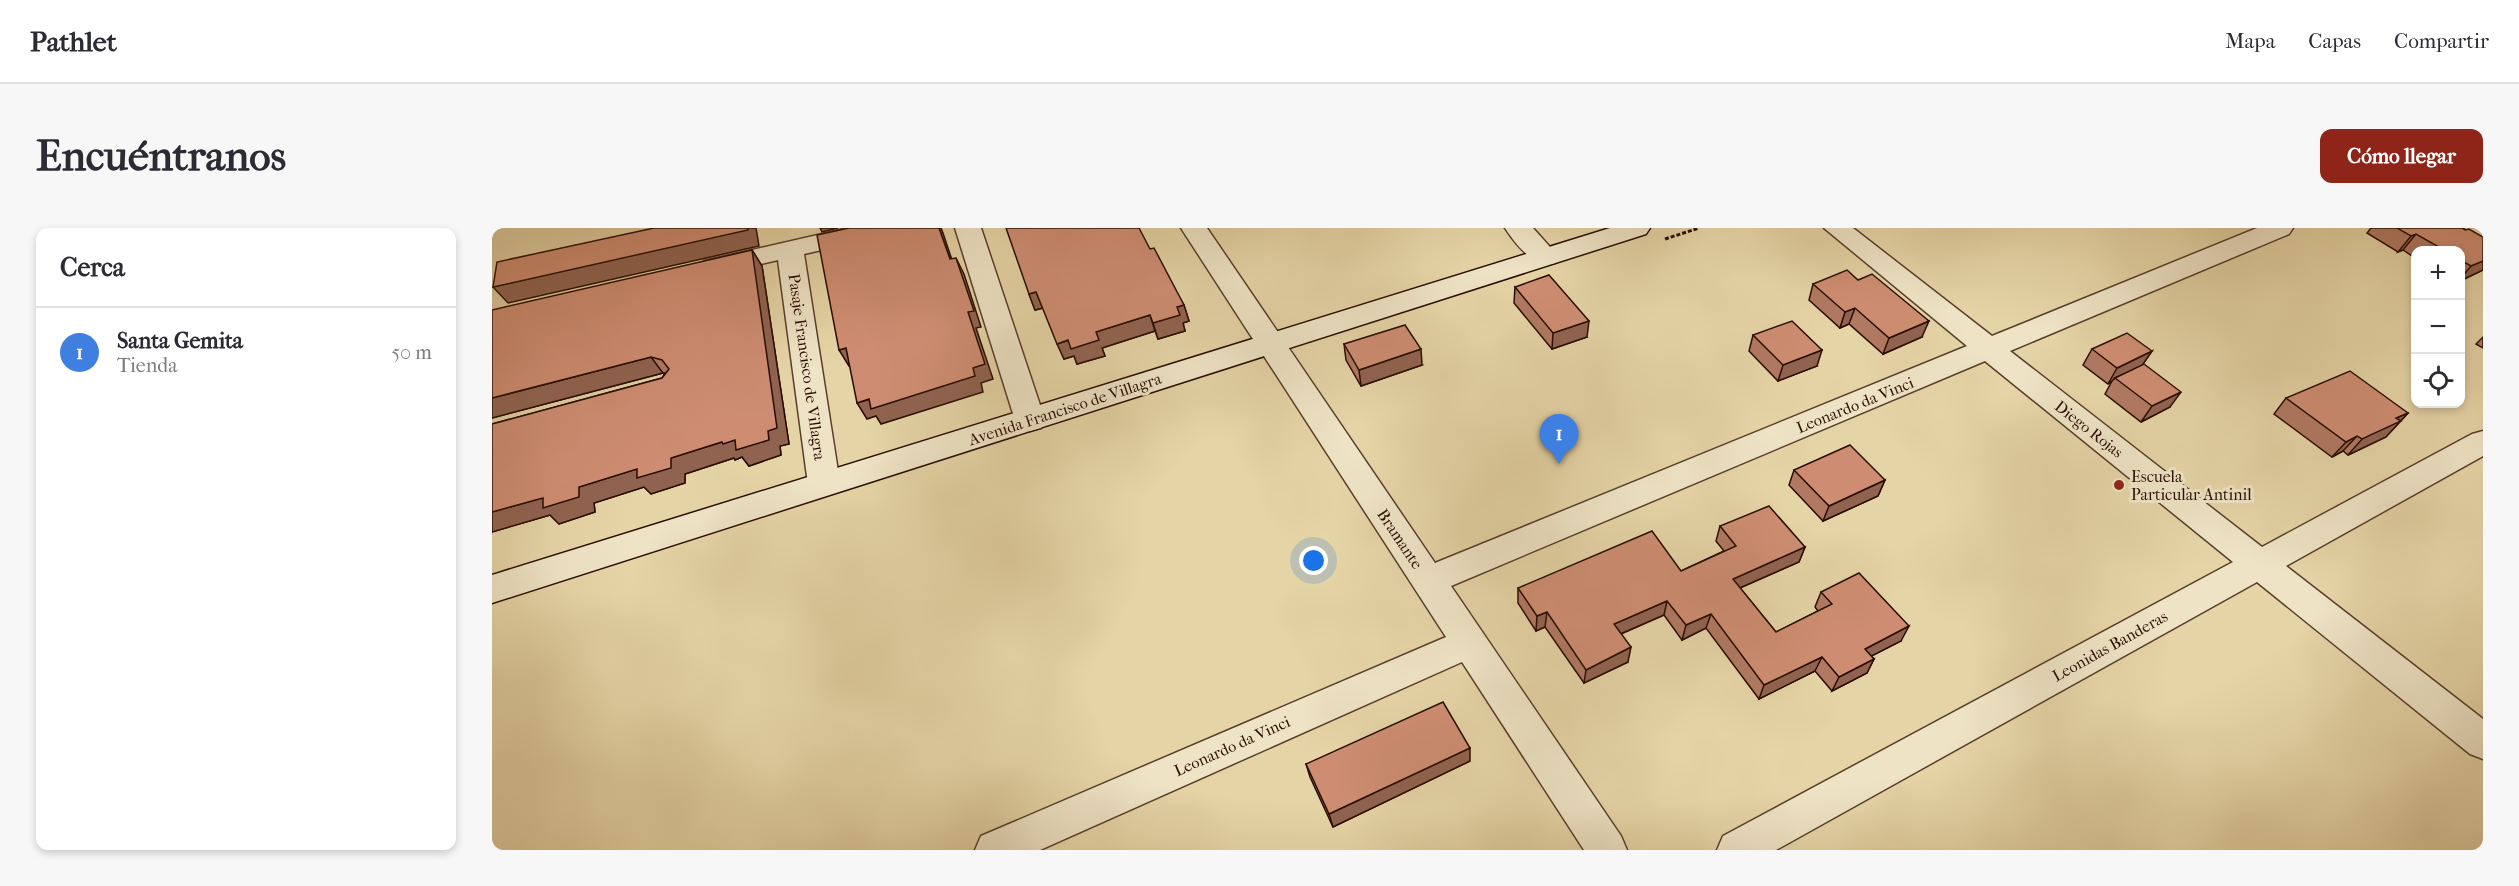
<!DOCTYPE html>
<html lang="es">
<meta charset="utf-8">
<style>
:root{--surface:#fff;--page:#f7f7f7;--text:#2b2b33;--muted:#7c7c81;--line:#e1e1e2;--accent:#8f2418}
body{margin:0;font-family:"IM FELL French Canon",serif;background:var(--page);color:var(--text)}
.controls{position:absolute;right:18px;top:18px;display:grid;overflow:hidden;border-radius:12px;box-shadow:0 3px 9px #0003}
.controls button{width:54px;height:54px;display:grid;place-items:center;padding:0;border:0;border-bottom:2px solid var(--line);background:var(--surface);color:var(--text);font:30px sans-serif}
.you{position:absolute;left:822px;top:333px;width:21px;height:21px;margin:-15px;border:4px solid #fff;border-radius:50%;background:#1a73e8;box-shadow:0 0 0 9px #1a73e833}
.badge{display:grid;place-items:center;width:39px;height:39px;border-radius:50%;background:var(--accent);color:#fff;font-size:20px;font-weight:700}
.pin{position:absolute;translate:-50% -50px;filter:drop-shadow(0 2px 3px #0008)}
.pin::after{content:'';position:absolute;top:32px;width:21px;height:18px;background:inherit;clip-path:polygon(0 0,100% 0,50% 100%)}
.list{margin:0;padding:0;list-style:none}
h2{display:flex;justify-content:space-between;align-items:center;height:78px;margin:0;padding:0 24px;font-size:26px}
h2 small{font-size:20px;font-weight:400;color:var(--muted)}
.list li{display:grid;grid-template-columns:39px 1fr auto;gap:18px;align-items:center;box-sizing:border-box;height:90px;padding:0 24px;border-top:2px solid var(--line)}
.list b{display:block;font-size:22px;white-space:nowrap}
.list p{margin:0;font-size:20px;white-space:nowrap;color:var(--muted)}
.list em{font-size:20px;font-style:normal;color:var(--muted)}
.icon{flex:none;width:33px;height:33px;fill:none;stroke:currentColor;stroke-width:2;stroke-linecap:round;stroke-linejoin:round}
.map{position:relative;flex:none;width:1991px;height:622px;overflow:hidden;border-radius:12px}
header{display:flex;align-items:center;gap:36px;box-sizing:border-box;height:84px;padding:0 30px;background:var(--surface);border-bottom:2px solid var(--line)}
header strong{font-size:28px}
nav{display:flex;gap:33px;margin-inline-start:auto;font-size:21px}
.intro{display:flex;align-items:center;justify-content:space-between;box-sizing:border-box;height:144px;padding:0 36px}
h1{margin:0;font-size:42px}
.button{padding:15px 27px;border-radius:12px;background:var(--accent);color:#fff;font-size:21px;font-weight:700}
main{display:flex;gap:36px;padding:0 36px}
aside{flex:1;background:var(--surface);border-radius:12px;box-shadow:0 3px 9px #0003}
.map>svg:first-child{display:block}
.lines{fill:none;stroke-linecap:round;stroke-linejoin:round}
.street-casing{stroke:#583f2b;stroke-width:3}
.secondary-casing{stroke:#290d02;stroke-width:3}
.path{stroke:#290d02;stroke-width:3;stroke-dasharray:4 2;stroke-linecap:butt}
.street{fill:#eee3c5;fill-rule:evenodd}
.secondary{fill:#eee3c5;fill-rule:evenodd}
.wall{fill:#b17962;stroke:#290d02;stroke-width:1.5}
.shaded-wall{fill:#906350;stroke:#290d02;stroke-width:1.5}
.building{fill:#ce8d72;stroke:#290d02;stroke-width:1.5}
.poi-dot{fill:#8f2418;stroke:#eee3c5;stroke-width:2}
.labels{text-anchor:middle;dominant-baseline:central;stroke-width:6;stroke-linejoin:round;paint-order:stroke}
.street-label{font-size:16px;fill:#290d02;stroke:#eee3c5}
.poi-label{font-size:16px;fill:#290d02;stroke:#eee3c5;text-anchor:start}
</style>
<header>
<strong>Pathlet</strong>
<nav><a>Mapa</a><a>Capas</a><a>Compartir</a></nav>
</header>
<div class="intro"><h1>Encuéntranos</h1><a class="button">Cómo llegar</a></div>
<main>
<aside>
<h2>Cerca<small></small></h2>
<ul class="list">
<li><span class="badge" style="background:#3f7fe0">1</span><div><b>Santa Gemita</b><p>Tienda</p></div><em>50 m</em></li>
</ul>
</aside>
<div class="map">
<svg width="1991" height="622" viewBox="0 0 1991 622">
<rect width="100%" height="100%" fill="#e5d4a6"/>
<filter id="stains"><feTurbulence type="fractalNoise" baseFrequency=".00333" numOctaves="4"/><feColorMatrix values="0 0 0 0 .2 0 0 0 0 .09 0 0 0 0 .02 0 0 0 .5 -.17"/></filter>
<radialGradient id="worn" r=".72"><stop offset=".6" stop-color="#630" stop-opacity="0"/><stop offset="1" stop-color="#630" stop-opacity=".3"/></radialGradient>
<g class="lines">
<defs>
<g id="street">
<polygon points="356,0 404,0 400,6 312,26 348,256 343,264 332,268 321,264 316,256 286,32 221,47 212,45 208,39 212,33 221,31"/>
<polygon points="463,0 489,0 553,192 549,200 538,203 527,200 523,192"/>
<polygon points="689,0 715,0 943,335 1475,118 1332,0 1361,0 1500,108 1765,0 1801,0 1797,6 1518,123 1770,319 1980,206 1991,203 1991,228 1794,338 1991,491 1991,531 1978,526 1765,354 1284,622 1225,622 1231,608 1741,334 1493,133 959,358 1129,608 1135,622 1092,622 970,434 548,622 483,622 489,608 954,409"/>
<path d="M 1013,0 L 1041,0 L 1067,29 L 1063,35 C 1042,40 1024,17 1013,0 Z"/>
<polygon points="1971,0 1991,0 1991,12 1975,6"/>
</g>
<polygon id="secondary" points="1118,0 1158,0 1154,6 0,375 0,347"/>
</defs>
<use href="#street" class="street-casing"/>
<use href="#secondary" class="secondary-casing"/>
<polyline class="path" points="1173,11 1207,0"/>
<use href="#street" class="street"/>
<use href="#secondary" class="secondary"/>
</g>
<g class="wall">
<polygon points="1879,0 1970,0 1991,9 1991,42 1968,53 1968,22 1923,22 1923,30 1911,22 1906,24 1875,5"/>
<polygon points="658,21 692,77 697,93 691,95 693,103 666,111 663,103 610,120 613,128 585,136 582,128 572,131 551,80 543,82 537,66"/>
<polygon points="260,22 270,38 297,216 288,218 289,227 257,238 250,229 243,232 242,230 193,246 193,255 159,266 152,259 102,275 103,284 67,296 58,287 0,304 0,196 170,150 173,145 171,145 0,190"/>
<polygon points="1321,56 1430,109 1391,126 1357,96 1348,100 1317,72"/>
<polygon points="1023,59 1095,109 1060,121 1022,75"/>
<polygon points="1261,107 1325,138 1286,153 1257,123"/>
<polygon points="1991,109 1991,120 1984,116"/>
<polygon points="852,116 930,137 869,158 854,132"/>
<polygon points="1600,121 1660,123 1651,136 1678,179 1649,194 1613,166 1620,153 1616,156 1591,137"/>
<polygon points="1794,170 1916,185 1894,209 1856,227 1851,223 1840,229 1782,186"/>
<polygon points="1302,242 1393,252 1386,268 1331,293 1297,257"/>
<polygon points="1228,298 1313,319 1307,334 1248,360 1284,404 1326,383 1323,379 1329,364 1409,413 1379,428 1382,431 1375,445 1340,463 1323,443 1267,471 1214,400 1190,412 1172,387 1129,406 1136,434 1092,455 1053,399 1044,403 1026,375 1026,360 1189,343 1232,323 1224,313"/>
<polygon points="978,533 841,599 818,549 814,536"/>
</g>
<g class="shaded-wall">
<polygon points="256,0 264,0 267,18 16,75 1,59"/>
<polygon points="328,0 346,0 330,4"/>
<polygon points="447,0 449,0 451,5 465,47 458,31"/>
<polygon points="1924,6 1911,22 1906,24 1919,8"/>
<polygon points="260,22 270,38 297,216 288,218 289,227 257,238 250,229 243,232 242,230 193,246 193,255 159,266 152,259 102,275 103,284 67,296 58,287 0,304 0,284 87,259 230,214"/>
<polygon points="464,30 472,46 489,99 484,100 501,151 489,155 491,164 389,196 384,188 375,191 365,175 481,140"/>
<polygon points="1991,33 1991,42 1968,53 1968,51 1979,38"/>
<polygon points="544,64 551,80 543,82 537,66"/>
<polygon points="692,77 697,93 691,95 693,103 666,111 661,95 685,79"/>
<polygon points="1363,80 1357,96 1348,100 1353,84"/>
<polygon points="658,87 663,103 610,120 613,128 585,136 582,128 572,131 565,116"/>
<polygon points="1097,93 1095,109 1060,121 1061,105"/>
<polygon points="1437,93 1430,109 1391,126 1397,110"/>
<polygon points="354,120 364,136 357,138 347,122"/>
<polygon points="929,121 930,137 869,158 867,142"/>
<polygon points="1330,122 1325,138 1286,153 1291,137"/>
<polygon points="1660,123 1649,139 1623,150 1620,153 1616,156 1625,140"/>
<polygon points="159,129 171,145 0,190 0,170"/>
<polygon points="1689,164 1678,179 1649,194 1660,178"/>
<polygon points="1916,185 1894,209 1856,227 1870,211 1904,190"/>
<polygon points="1865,208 1851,223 1840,229 1854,214"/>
<polygon points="1393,252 1386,268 1331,293 1337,278"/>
<polygon points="1313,319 1307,334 1236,365 1241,351"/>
<polygon points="1175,373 1172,387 1119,410 1122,396"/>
<polygon points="1055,384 1053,399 1044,403 1045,388"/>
<polygon points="1219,386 1214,400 1190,412 1194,397"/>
<polygon points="1417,398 1409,413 1366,435 1373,421"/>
<polygon points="1139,419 1136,434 1092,455 1094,442"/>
<polygon points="1330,429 1323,443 1267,471 1272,457"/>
<polygon points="1382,431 1375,445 1340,463 1347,449"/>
<polygon points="978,520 978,533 841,599 837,586"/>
</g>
<g class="building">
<polygon points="162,0 256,0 256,2 1,59 5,34"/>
<polygon points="357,0 447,0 458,31 464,30 482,83 476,84 493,136 481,140 483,148 379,181 377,171 365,175 354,120 347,122 325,7"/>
<polygon points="514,0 647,0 658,21 662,20 692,77 685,79 688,87 661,95 658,87 604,104 607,112 579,121 576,112 565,116 544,64 537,66"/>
<polygon points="1905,0 1970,0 1973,2 1977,1 1991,9 1991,33 1979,38 1968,32 1968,22 1952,22 1924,6 1919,8"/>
<polygon points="260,22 285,200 276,203 277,212 244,222 243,212 231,216 230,214 179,230 179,240 145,250 145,241 87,259 87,269 51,280 51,270 0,284 0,196 170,150 177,141 170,132 159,129 0,170 0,82"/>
<polygon points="1355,42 1366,52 1380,46 1437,93 1397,110 1363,80 1353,84 1321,56"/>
<polygon points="1057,47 1097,93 1061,105 1023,59"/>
<polygon points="1300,93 1330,122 1291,137 1261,107"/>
<polygon points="913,97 929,121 867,142 852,116"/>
<polygon points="1635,105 1660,123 1625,140 1600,121"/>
<polygon points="1652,136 1689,164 1660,178 1623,150"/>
<polygon points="1858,143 1916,185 1904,190 1909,193 1870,211 1865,208 1854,214 1794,170"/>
<polygon points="1358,217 1393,252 1337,278 1302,242"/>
<polygon points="1277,278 1313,319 1241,351 1284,404 1340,376 1329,364 1367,345 1417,398 1373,421 1382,431 1347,449 1330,429 1272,457 1219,386 1194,397 1175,373 1122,396 1139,419 1094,442 1055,384 1045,388 1026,360 1160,303 1189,343 1244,318 1228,298"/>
<polygon points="951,474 978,520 837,586 814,536"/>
</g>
<circle class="poi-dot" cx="1627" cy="257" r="6"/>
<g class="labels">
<g class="street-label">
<text transform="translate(315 139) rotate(82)">Pasaje Francisco de Villagra</text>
<text transform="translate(1363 177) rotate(-22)">Leonardo da Vinci</text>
<text transform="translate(573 181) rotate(-18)">Avenida Francisco de Villagra</text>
<text transform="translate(1597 201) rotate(38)">Diego Rojas</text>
<text transform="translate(908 311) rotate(56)">Bramante</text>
<text transform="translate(1618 418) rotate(-29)">Leonidas Banderas</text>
<text transform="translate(740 518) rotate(-24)">Leonardo da Vinci</text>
</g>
<g class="poi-label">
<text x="1639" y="248">Escuela<tspan x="1639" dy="18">Particular Antinil</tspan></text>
</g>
</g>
<rect width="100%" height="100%" filter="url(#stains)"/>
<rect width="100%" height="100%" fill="url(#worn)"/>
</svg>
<div class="controls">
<button>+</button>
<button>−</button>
<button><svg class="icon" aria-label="locate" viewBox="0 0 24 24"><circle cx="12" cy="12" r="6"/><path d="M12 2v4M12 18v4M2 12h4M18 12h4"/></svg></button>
</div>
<div class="you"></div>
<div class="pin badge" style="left:1067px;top:236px;background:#3f7fe0">1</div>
</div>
</main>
